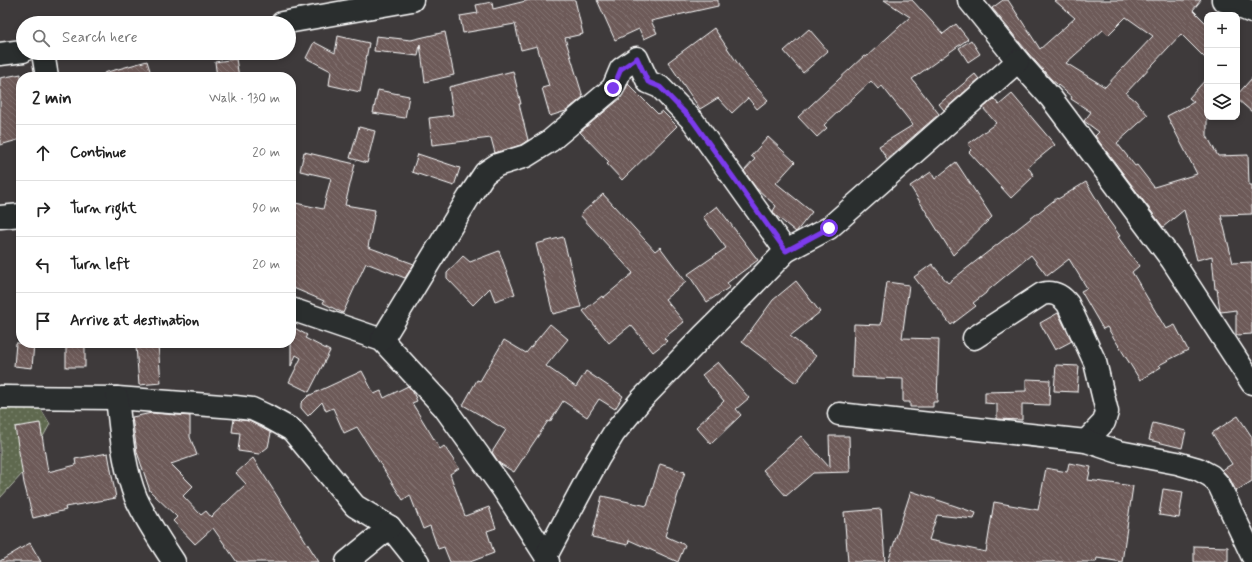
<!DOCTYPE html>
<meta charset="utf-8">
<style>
:root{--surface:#fff;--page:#f2f2f2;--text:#222;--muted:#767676;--line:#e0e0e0}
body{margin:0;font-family:Mynerve,sans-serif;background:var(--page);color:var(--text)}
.controls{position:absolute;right:12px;top:12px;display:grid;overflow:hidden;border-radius:8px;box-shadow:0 2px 6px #0003}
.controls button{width:36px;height:36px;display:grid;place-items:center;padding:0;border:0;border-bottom:1px solid var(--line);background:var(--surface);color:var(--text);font:20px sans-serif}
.stop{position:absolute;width:12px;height:12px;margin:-9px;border:3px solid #7c3aed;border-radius:50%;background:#fff}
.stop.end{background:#7c3aed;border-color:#fff;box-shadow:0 1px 4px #0008}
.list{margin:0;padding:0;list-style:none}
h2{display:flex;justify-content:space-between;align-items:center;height:52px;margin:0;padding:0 16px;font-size:17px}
h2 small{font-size:13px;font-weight:400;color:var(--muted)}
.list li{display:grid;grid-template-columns:26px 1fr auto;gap:12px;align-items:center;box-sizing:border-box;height:56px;padding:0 16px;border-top:1px solid var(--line)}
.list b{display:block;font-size:15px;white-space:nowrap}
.list em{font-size:13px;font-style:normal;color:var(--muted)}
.icon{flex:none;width:22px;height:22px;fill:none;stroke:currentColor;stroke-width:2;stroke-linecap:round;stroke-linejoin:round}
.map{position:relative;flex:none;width:1252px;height:562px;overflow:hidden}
.search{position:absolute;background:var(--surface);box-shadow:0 2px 6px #0003;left:16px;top:16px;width:280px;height:44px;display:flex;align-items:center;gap:10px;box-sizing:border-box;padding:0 14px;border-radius:22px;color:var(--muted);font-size:15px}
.panel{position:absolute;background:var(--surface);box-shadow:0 2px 6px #0003;left:16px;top:72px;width:280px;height:276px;border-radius:16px}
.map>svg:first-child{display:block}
.grass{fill:url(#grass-dots);stroke:#afb4a8}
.building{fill:url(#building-back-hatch);stroke:#fff;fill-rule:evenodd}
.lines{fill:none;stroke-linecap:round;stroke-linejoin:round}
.minor-casing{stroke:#fff;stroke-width:25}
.minor{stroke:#2a2d2e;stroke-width:22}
.route{stroke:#7c3aed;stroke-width:5}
</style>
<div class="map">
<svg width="1252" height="562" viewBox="0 0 1252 562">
<defs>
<pattern id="grass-dots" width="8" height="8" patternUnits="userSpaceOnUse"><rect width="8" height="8" fill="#5f6950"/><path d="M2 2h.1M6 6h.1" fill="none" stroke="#77806a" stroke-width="1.8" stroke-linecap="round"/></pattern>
<pattern id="building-back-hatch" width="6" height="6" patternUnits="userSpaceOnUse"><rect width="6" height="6" fill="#6d5a59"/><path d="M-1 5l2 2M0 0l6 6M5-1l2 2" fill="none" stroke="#837372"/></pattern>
</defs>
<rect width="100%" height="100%" fill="#3e3a3b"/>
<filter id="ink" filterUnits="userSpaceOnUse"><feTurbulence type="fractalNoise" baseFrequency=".025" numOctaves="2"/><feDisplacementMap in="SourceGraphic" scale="8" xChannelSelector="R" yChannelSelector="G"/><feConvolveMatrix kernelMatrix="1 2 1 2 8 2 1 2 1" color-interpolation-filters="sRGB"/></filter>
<g filter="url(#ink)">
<polygon class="grass" points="0,385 27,386 50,424 23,473 0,498"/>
<g class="building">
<polygon points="530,0 575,0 583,34 565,38 583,97 566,111 550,116 542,88 549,86 537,46 521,50 515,24 463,33 460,16 478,13 476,5 492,2 493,9"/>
<polygon points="597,0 718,0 718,6 651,21 657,33 644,39 639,29 615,40"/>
<polygon points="884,0 912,0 943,34 956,24 968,39 912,79 939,114 892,155 887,159 879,146 913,125 882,86 878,89 871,81 824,125 827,128 817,137 798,117 864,56 866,57 910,17"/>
<path d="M 1003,0 L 1008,0 L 1040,49 L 1075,18 L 1054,0 L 1201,0 L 1193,10 L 1207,24 L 1207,60 L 1181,34 L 1126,93 L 1135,100 L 1148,115 L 1117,143 L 1135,166 L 1137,165 L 1154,187 L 1197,174 L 1167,116 L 1194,102 L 1189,98 L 1207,78 L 1207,136 L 1218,156 L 1248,155 L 1249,185 L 1252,185 L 1252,214 L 1221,215 L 1233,263 L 1252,262 L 1252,334 L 1236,335 L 1236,310 L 1221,312 L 1220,311 L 1217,289 L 1215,289 L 1212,256 L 1197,260 L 1184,210 L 1163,227 L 1095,136 L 1099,132 L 1084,121 L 1091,112 L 1071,99 L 1072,97 L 1051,79 L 1028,53 L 992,8 ZM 1126,17 L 1153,36 L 1105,87 L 1066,63 L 1103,30 L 1108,35 Z"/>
<polygon points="714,28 746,76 768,100 757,109 748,98 732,113 718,98 700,109 668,62"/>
<polygon points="809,29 828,51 803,73 784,51"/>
<polygon points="445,32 454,75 425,82 420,44 418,56 374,51 376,36 411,40"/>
<polygon points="338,36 369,43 360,92 329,85 331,71 306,58 314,42 335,53"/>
<polygon points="971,40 980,54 968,62 959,48"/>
<polygon points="236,59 239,77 217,77 215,62"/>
<polygon points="147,61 152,77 104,77 104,73"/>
<polygon points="513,71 521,104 519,104 528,140 521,145 495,153 491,138 432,145 429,118 453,115 449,87"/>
<polygon points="21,74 21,139 0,145 0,78"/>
<polygon points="975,74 979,79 944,110 939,104"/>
<polygon points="1252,78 1252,112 1237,99 1237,95"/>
<polygon points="628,84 658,114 662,111 677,126 622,180 607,164 609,162 580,132 621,98"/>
<polygon points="378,90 409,96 405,118 373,113"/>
<polygon points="1012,94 1055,145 1028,167 1034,176 1011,198 969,152 972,149 968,144 996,123 983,108 994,99 999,105"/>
<polygon points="359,127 375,131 367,163 350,158"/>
<polygon points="768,137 795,162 776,183 812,212 796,232 775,215 773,211 776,206 756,188 744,171 755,159 751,156"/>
<polygon points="304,152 355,164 345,205 375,210 368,247 414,264 405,278 366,263 343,313 323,303 324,301 291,287 291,202 323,209 331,178 300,171"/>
<polygon points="418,154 460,168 454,186 412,172"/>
<polygon points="956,162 992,217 953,255 910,186 931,172 935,179"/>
<polygon points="1086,182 1108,218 1107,218 1120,236 1118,237 1139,266 1132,272 1166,329 1175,325 1188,350 1159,365 1161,367 1140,380 1107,327 1103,329 1081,291 1087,288 1069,259 1047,276 1031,255 986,292 986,293 973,303 976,306 951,325 914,277 932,264 948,283 1057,198 1058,199"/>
<polygon points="603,194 655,251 660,247 686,282 665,299 684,322 664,338 667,341 653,352 631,325 609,343 583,311 602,296 603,298 633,273 580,215"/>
<polygon points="717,206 758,260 727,283 730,287 707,302 688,274 726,248 703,217"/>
<polygon points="563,237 581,307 553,314 536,244"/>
<polygon points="499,251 515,294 495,301 490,288 473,305 447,278 447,273 463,256 470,262"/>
<polygon points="796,281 820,312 790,336 816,356 796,383 742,342 773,300"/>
<polygon points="887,282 909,285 902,338 939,339 937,402 933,402 933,407 910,407 910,402 903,402 903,379 852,377 854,324 881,325"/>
<polygon points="1058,313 1072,341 1055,350 1040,323"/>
<polygon points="550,324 568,339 546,366 576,387 586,371 623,396 615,409 599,399 587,417 563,401 550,422 548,421 514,472 499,463 492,452 506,430 463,405 477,380 480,381 504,340 526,353"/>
<polygon points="291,326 307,335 305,338 330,351 309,392 289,382 301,358 296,355 291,366"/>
<polygon points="16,343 34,343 32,368 14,366"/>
<rect x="66" y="343" width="19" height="24"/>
<polygon points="158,344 161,383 139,385 136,346"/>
<polygon points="718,362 749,398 736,409 741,415 711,444 696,427 724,401 702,375"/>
<polygon points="1056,365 1079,366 1077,392 1054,391"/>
<polygon points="362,371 374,394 381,391 384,398 408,386 413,392 417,401 412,403 440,449 444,446 459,468 450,474 465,516 489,507 496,528 487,531 494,553 470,562 450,562 444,547 438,549 430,526 423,529 410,495 403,500 357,427 344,433 333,408 326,411 322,402 308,416 301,408 301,403 308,396"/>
<polygon points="1026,379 1050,380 1049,405 1022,404 1022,420 997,419 997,404 985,403 985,392 1026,391"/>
<polygon points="152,413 190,416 190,437 197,455 171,464 193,486 183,496 201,515 206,511 211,517 246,484 236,473 253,458 319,562 237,562 213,528 195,544 173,521 177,517 150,491 137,452 132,417"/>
<polygon points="1238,416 1252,437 1252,481 1236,491 1230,479 1222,470 1232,464 1212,433"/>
<polygon points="234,419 249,421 271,433 268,447 259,454 238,451 240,433 232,432"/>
<polygon points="40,423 48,472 76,465 75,459 108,453 116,498 65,507 66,510 33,518 24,483 15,427"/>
<polygon points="1153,423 1186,431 1182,448 1149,440"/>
<polygon points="801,436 830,468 829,436 849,436 850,472 813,473 786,496 763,470"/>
<polygon points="1069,463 1091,467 1088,480 1133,486 1122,562 1097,558 1096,562 888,562 911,491 976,513 974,519 937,515 929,540 986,552 994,502 1038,510 1046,468 1067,472"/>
<polygon points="660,464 685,472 665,536 685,545 678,562 629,540 628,545 592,537 602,496 647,506"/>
<polygon points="1163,489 1183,492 1179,518 1159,515"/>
<polygon points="881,509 885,562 848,562 844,512"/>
<polygon points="30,543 41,562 0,562 0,561"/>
<polygon points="1194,546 1228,547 1228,562 1194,562"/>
</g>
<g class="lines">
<defs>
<g id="minor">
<polyline points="969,0 1018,61 1051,98 1172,260 1252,383"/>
<polyline points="1223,0 1252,12"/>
<polyline points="282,23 412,0"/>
<polyline points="43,53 47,77"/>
<polyline points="0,54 23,51"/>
<polyline points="0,217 21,215"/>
<polyline points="291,309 382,340 444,407 503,489 546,556 548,562"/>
<path d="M 974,338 L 1042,294 C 1053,291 1061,295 1068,304 L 1095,362 L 1107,412 L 1104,422 L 1086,441"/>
<polyline points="382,340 469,197 485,173 497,165 526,156 550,141 613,88 621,69 637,58 648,82 660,87 693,121 786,251"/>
<polyline points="0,397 117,398 235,407 252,409 265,415 292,430 355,506 390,527 418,562"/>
<path d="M 117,398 C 121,431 123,466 136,498 C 146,520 160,541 174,562"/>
<polyline points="839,414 1086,441 1119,452 1177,463 1198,469 1211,476 1219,485 1252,555"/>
<polyline points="546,556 598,459 614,433 641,400 704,335 720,319 786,251 829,228 1018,61"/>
<polyline points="347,562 390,527"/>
</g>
</defs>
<use href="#minor" class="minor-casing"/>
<use href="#minor" class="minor"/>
</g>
</g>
<g class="lines" filter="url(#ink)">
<polyline class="route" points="613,88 621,69 637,58 648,82 660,87 693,121 786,251 829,228"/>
</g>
</svg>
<div class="controls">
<button>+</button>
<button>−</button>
<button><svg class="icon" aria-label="layers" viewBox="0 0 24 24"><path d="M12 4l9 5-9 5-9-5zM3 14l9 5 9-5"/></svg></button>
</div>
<div class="stop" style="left:829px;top:228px"></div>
<div class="stop end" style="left:613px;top:88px"></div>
<div class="search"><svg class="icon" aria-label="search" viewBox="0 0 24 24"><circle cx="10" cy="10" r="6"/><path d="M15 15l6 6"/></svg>Search here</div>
<section class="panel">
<h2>2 min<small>Walk · 130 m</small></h2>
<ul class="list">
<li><svg class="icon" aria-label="ahead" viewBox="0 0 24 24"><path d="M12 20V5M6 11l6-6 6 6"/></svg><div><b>Continue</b></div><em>20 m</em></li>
<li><svg class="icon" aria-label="right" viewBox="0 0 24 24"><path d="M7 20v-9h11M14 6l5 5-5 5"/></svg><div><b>Turn right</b></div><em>90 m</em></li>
<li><svg class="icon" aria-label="left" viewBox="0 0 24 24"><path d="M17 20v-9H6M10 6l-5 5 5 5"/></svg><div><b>Turn left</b></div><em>20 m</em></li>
<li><svg class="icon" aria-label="arrive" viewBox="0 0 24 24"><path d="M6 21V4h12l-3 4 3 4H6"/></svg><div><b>Arrive at destination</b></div></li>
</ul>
</section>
</div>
